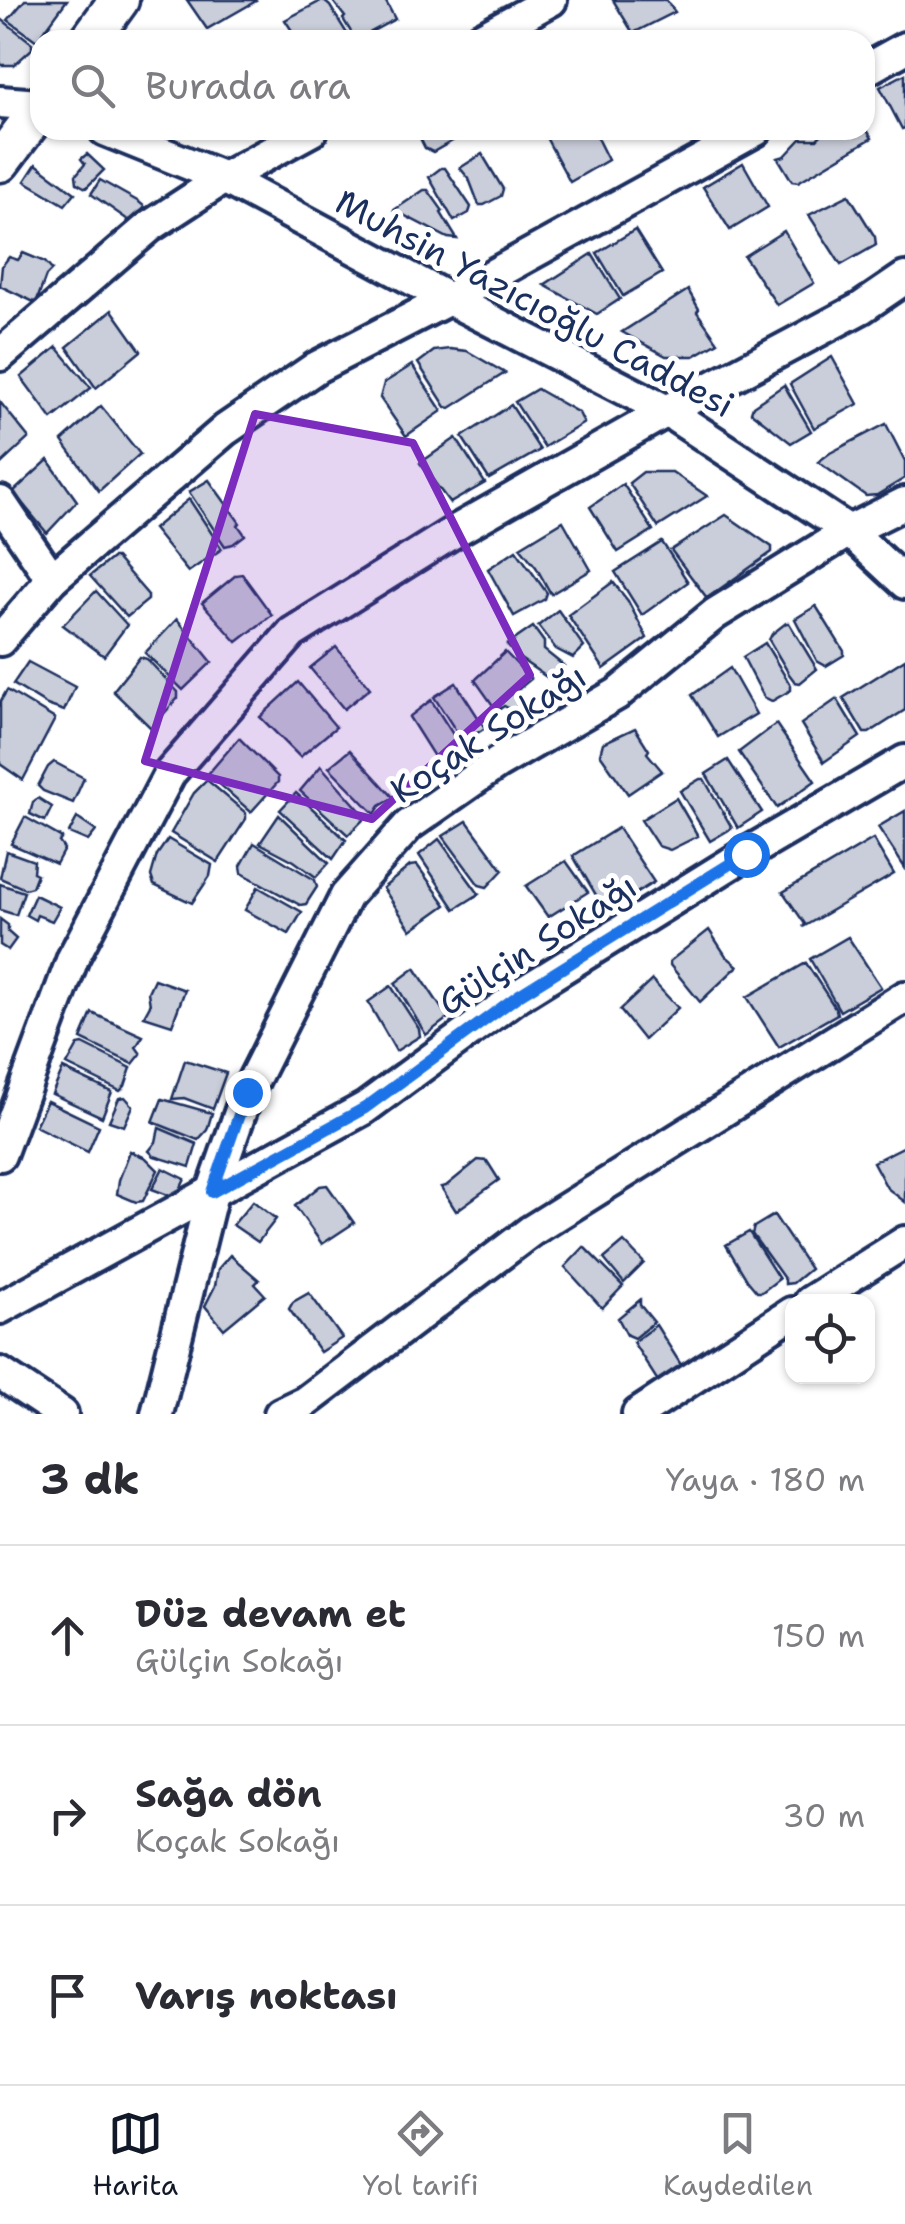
<!DOCTYPE html>
<html lang="tr">
<meta charset="utf-8">
<style>
:root{--surface:#fff;--page:#f2f2f3;--text:#2b2b33;--muted:#7c7c81;--line:#e1e1e2;--accent:#111827}
body{margin:0;font-family:"Shantell Sans",sans-serif;background:var(--page);color:var(--text)}
.controls{position:absolute;right:30px;bottom:30px;display:grid;overflow:hidden;border-radius:20px;box-shadow:0 2px 8px #0004}
.controls button{width:90px;height:90px;display:grid;place-items:center;padding:0;border:0;border-bottom:2px solid var(--line);background:var(--surface);color:var(--text);font:50px sans-serif}
.stop{position:absolute;width:30px;height:30px;margin:-22px;border:8px solid #1a73e8;border-radius:50%;background:#fff}
.stop.end{background:#1a73e8;border-color:#fff;box-shadow:0 2px 10px #0008}
.list{margin:0;padding:0;list-style:none}
h2{display:flex;justify-content:space-between;align-items:center;height:130px;margin:0;padding:0 40px;font-size:42px}
h2 small{font-size:32px;font-weight:400;color:var(--muted)}
.list li{display:grid;grid-template-columns:65px 1fr auto;gap:30px;align-items:center;box-sizing:border-box;height:180px;padding:0 40px;border-top:2px solid var(--line)}
.list b{display:block;font-size:38px;white-space:nowrap}
.list p{margin:0;font-size:32px;white-space:nowrap;color:var(--muted)}
.list em{font-size:32px;font-style:normal;color:var(--muted)}
.icon{flex:none;width:55px;height:55px;fill:none;stroke:currentColor;stroke-width:2;stroke-linecap:round;stroke-linejoin:round}
.map{position:relative;flex:none;width:905px;height:1414px;overflow:hidden}
.search{position:absolute;background:var(--surface);box-shadow:0 2px 8px #0004;left:30px;right:30px;top:30px;height:110px;display:flex;align-items:center;gap:25px;box-sizing:border-box;padding:0 35px;border-radius:30px;color:var(--muted);font-size:38px}
.sheet{height:670px;background:var(--surface)}
nav{display:flex;justify-content:space-around;align-items:center;box-sizing:border-box;height:140px;border-top:2px solid var(--line);background:var(--surface);font-size:28px;color:var(--muted)}
nav a{display:grid;justify-items:center;gap:5px}
nav .on{color:var(--accent)}
.map>svg:first-child{display:block}
.building{fill:#caceda;stroke:#1b2f5e;stroke-width:2.5}
.lines{fill:none;stroke-linecap:round;stroke-linejoin:round}
.minor-casing{stroke:#1b2f5e;stroke-width:38}
.major-casing{stroke:#1b2f5e;stroke-width:45}
.minor{stroke:#fff;stroke-width:30}
.major{stroke:#fff;stroke-width:38}
.route{stroke:#1a73e8;stroke-width:12}
.marked{fill:#7b2cbf;fill-opacity:0.2;stroke:#7b2cbf;stroke-width:8;stroke-linejoin:round}
.labels{text-anchor:middle;dominant-baseline:central;stroke-width:10;stroke-linejoin:round;paint-order:stroke}
.street-label{font-size:35px;fill:#1b2f5e;stroke:#fff}
</style>
<div class="map">
<svg width="905" height="1414" viewBox="0 0 905 1414">
<rect width="100%" height="100%" fill="#fff"/>
<filter id="ink" filterUnits="userSpaceOnUse"><feTurbulence type="fractalNoise" baseFrequency=".01" numOctaves="2"/><feDisplacementMap in="SourceGraphic" scale="20" xChannelSelector="R" yChannelSelector="G"/><feConvolveMatrix kernelMatrix="1 2 1 2 8 2 1 2 1" color-interpolation-filters="sRGB"/></filter>
<g filter="url(#ink)">
<g class="building">
<polygon points="25,0 67,0 37,41 8,20"/>
<polygon points="187,0 255,0 256,1 207,29"/>
<polygon points="323,0 330,6 351,40 298,40 285,20"/>
<polygon points="332,0 385,0 395,19 356,40 343,19 345,17"/>
<polygon points="613,0 666,0 675,12 633,33"/>
<polygon points="0,18 32,43 32,49 14,65 0,65"/>
<polygon points="905,74 905,128 902,129 880,87"/>
<polygon points="865,127 872,138 798,182 792,181 778,158 785,156 801,139 817,139 823,133 821,130 865,130"/>
<polygon points="416,130 467,130 468,132 433,152 425,148"/>
<polygon points="542,130 593,130 608,160 570,182"/>
<polygon points="87,154 104,170 86,188 77,183 76,175 85,164 81,159"/>
<polygon points="482,154 503,189 501,196 484,205 479,205 469,179 460,168"/>
<polygon points="743,163 768,207 730,230 703,187"/>
<polygon points="36,164 75,193 65,205 25,181"/>
<polygon points="441,168 445,168 471,207 469,213 454,221 429,177"/>
<polygon points="100,180 139,202 145,207 134,219 128,220 91,194"/>
<polygon points="424,190 428,190 443,211 441,213 457,239 448,238 394,210"/>
<polygon points="849,195 875,237 876,245 841,265 809,215"/>
<polygon points="635,230 662,273 623,296 597,253"/>
<polygon points="784,231 814,283 777,305 744,256"/>
<polygon points="23,253 45,262 52,270 46,276 36,303 0,286 2,266 9,257 18,260"/>
<polygon points="592,254 620,299 597,314 544,285"/>
<polygon points="688,290 699,309 697,312 718,342 694,356 666,356 622,332"/>
<polygon points="112,310 141,351 96,388 67,347"/>
<polygon points="57,347 91,388 52,419 21,377"/>
<polygon points="450,349 467,351 505,373 450,408 446,407 418,363 434,351"/>
<polygon points="832,357 858,404 814,428 790,384"/>
<polygon points="412,365 442,411 406,436 380,398 384,383"/>
<polygon points="784,385 811,431 791,443 751,412 753,406"/>
<polygon points="537,389 579,413 584,423 544,447 515,402"/>
<polygon points="0,402 29,438 0,465"/>
<polygon points="511,405 540,450 489,479 462,437"/>
<polygon points="101,406 140,454 99,491 62,441"/>
<polygon points="886,424 905,461 905,478 877,495 866,496 818,462 830,453"/>
<polygon points="456,438 485,483 450,503 420,463"/>
<polygon points="48,460 77,501 47,533 13,492"/>
<polygon points="643,472 672,472 707,496 658,527 629,483"/>
<polygon points="209,480 240,523 238,525 245,535 233,544 225,546 189,492"/>
<polygon points="623,484 653,530 618,552 590,507"/>
<polygon points="189,499 222,549 188,572 153,529"/>
<polygon points="726,515 772,547 772,552 707,598 671,550"/>
<polygon points="563,521 591,570 551,594 536,567 520,547"/>
<polygon points="662,542 688,582 642,615 615,572"/>
<polygon points="516,550 547,593 545,599 514,616 488,569"/>
<polygon points="112,558 116,558 148,595 148,600 127,617 90,576"/>
<polygon points="242,574 272,615 237,642 202,603 236,575"/>
<polygon points="613,582 628,601 647,638 604,669 568,615"/>
<polygon points="96,591 127,625 104,656 63,625"/>
<polygon points="816,606 844,651 844,655 826,666 817,661 795,619"/>
<polygon points="558,610 584,647 573,658 556,649 538,626"/>
<polygon points="177,619 212,662 183,690 145,653"/>
<polygon points="786,623 789,623 817,669 800,683 795,682 789,674 769,640 772,634"/>
<polygon points="533,627 544,642 544,650 564,666 551,680 516,656 507,645"/>
<polygon points="765,643 791,686 791,690 772,701 764,697 743,657"/>
<polygon points="336,647 370,688 344,709 310,668"/>
<polygon points="505,652 531,679 515,692 523,702 512,710 504,706 497,711 475,680"/>
<polygon points="140,657 147,659 178,692 178,698 151,728 113,691"/>
<polygon points="905,659 905,710 869,733 864,733 843,698"/>
<polygon points="28,662 75,687 64,711 47,705 13,684"/>
<polygon points="730,668 756,714 718,737 692,695"/>
<polygon points="298,682 336,727 300,757 260,717"/>
<polygon points="456,683 485,728 463,742 434,697"/>
<polygon points="7,690 55,719 23,780 0,764 0,702"/>
<polygon points="837,699 860,737 824,762 801,724"/>
<polygon points="431,700 461,747 438,763 409,717"/>
<polygon points="776,724 815,781 777,808 739,752"/>
<polygon points="635,728 649,750 647,753 662,771 628,794 600,754 603,743"/>
<polygon points="239,738 278,777 278,782 251,812 208,774"/>
<polygon points="350,750 394,798 380,806 375,814 329,767"/>
<polygon points="728,760 762,812 738,828 706,774"/>
<polygon points="54,762 84,778 73,803 43,791 38,786 48,767"/>
<polygon points="321,766 366,817 348,835 300,791"/>
<polygon points="700,779 704,779 732,828 710,841 680,791"/>
<polygon points="207,780 246,813 246,819 218,862 171,833 194,793"/>
<polygon points="296,793 346,840 333,859 280,810"/>
<polygon points="38,798 52,807 45,821 30,814 33,802"/>
<polygon points="676,798 698,836 670,850 658,846 641,820"/>
<polygon points="905,811 905,868 878,827"/>
<polygon points="279,815 329,863 316,877 294,861 260,843"/>
<polygon points="25,817 62,838 59,842 64,849 56,864 11,844"/>
<polygon points="77,818 96,831 88,841 69,833"/>
<polygon points="467,821 503,870 487,887 479,885 443,836"/>
<polygon points="618,828 654,882 606,912 573,856"/>
<polygon points="168,839 212,865 210,876 192,903 154,885 151,876 157,855"/>
<polygon points="439,839 479,894 455,909 419,855"/>
<polygon points="873,839 894,874 803,927 805,924 783,892"/>
<polygon points="254,843 315,880 317,887 306,904 300,905 242,873 241,866"/>
<polygon points="6,851 34,861 33,872 37,874 32,887 25,889 0,878"/>
<polygon points="566,861 588,892 548,917 526,886"/>
<polygon points="417,865 446,905 411,930 383,888 410,866"/>
<polygon points="0,884 24,892 16,915 0,910"/>
<polygon points="258,887 302,912 289,934 245,910"/>
<polygon points="35,895 60,907 52,921 37,915 35,920 26,915"/>
<polygon points="0,919 8,925 8,932 16,939 8,950 0,945"/>
<polygon points="709,930 726,956 738,966 700,1002 670,965 670,961"/>
<polygon points="848,937 881,987 840,1011 810,959"/>
<polygon points="806,963 836,1009 837,1014 779,1047 747,997"/>
<polygon points="415,968 448,1018 426,1035 395,983"/>
<polygon points="154,979 185,990 172,1025 144,1016 150,1005 148,992"/>
<polygon points="652,980 678,1008 644,1040 620,1010"/>
<polygon points="391,986 419,1029 420,1036 396,1051 368,1002"/>
<polygon points="92,1013 143,1036 136,1047 141,1054 133,1064 81,1039"/>
<polygon points="83,1044 131,1068 125,1086 120,1091 67,1065 78,1045"/>
<polygon points="185,1060 226,1073 213,1109 184,1098 172,1099"/>
<polygon points="63,1069 112,1092 102,1117 52,1094"/>
<polygon points="125,1097 133,1106 124,1126 109,1121 119,1098"/>
<polygon points="162,1099 212,1113 207,1130 198,1140 153,1122"/>
<polygon points="47,1101 99,1126 88,1152 35,1126"/>
<polygon points="159,1128 197,1144 190,1167 154,1156 149,1151 156,1142"/>
<polygon points="905,1146 905,1202 887,1188 873,1162"/>
<polygon points="130,1151 146,1158 158,1170 143,1201 136,1202 117,1194 119,1180"/>
<polygon points="478,1160 487,1161 499,1180 456,1211 441,1187 446,1186"/>
<polygon points="163,1168 185,1179 176,1198 152,1189"/>
<polygon points="327,1185 354,1223 322,1244 295,1206 320,1186"/>
<polygon points="253,1201 276,1219 258,1242 233,1225"/>
<polygon points="774,1215 810,1269 793,1283 785,1284 785,1280 752,1234 754,1227"/>
<polygon points="749,1232 779,1279 762,1292 757,1292 747,1280 726,1245"/>
<polygon points="624,1242 644,1263 624,1283 604,1259"/>
<polygon points="584,1247 623,1286 602,1308 565,1267"/>
<polygon points="230,1255 259,1280 255,1284 265,1295 224,1329 205,1306 215,1286 218,1269"/>
<polygon points="309,1293 342,1338 320,1352 289,1309 293,1302"/>
<polygon points="640,1300 640,1305 654,1322 634,1338 627,1335 618,1318"/>
<polygon points="656,1325 683,1368 661,1386 633,1342"/>
</g>
<g class="lines">
<defs>
<g id="minor">
<polyline points="478,40 551,0"/>
<polyline points="865,70 905,48"/>
<polyline points="0,102 40,105"/>
<polyline points="105,130 224,178 449,299 667,411 849,531 905,583"/>
<polyline points="0,355 149,227 224,178 312,130"/>
<polyline points="0,502 52,579"/>
<polyline points="0,640 52,579 225,430 317,367 449,299 756,130"/>
<polyline points="0,1155 73,958 170,773 292,633 457,530 667,411 861,308 905,278"/>
<polyline points="810,1302 905,1242"/>
<polyline points="0,1308 365,1108 519,995 746,854 905,761"/>
<polyline points="0,1373 62,1414"/>
<polyline points="157,1414 212,1193 247,1093 346,896 409,825 498,763 617,694 715,614 849,531 905,503"/>
<polyline points="280,1414 305,1402 531,1231 905,997"/>
<polyline points="638,1414 792,1313"/>
</g>
<g id="major">
<polyline points="90,40 119,0"/>
<polyline points="0,162 40,109"/>
</g>
</defs>
<use href="#minor" class="minor-casing"/>
<use href="#major" class="major-casing"/>
<use href="#minor" class="minor"/>
<use href="#major" class="major"/>
</g>
</g>
<g class="lines" filter="url(#ink)">
<polyline class="route" points="247,1092 212,1192 365,1108 519,995 746,854"/>
</g>
<path class="marked" d="M 255,414 L 413,443 L 530,675 L 372,819 L 145,761 Z"/>
<g class="labels">
<g class="street-label">
<text transform="translate(535 303) rotate(28)">Muhsin Yazıcıoğlu Caddesi</text>
<text transform="translate(488 733) rotate(-33)">Koçak Sokağı</text>
<text transform="translate(537 944) rotate(-33)">Gülçin Sokağı</text>
</g>
</g>
</svg>
<div class="controls">
<button><svg class="icon" aria-label="locate" viewBox="0 0 24 24"><circle cx="12" cy="12" r="6"/><path d="M12 2v4M12 18v4M2 12h4M18 12h4"/></svg></button>
</div>
<div class="stop" style="left:746px;top:854px"></div>
<div class="stop end" style="left:247px;top:1092px"></div>
<div class="search"><svg class="icon" aria-label="search" viewBox="0 0 24 24"><circle cx="10" cy="10" r="6"/><path d="M15 15l6 6"/></svg>Burada ara</div>
</div>
<section class="sheet">
<h2>3 dk<small>Yaya · 180 m</small></h2>
<ul class="list">
<li><svg class="icon" aria-label="ahead" viewBox="0 0 24 24"><path d="M12 20V5M6 11l6-6 6 6"/></svg><div><b>Düz devam et</b><p>Gülçin Sokağı</p></div><em>150 m</em></li>
<li><svg class="icon" aria-label="right" viewBox="0 0 24 24"><path d="M7 20v-9h11M14 6l5 5-5 5"/></svg><div><b>Sağa dön</b><p>Koçak Sokağı</p></div><em>30 m</em></li>
<li><svg class="icon" aria-label="arrive" viewBox="0 0 24 24"><path d="M6 21V4h12l-3 4 3 4H6"/></svg><div><b>Varış noktası</b></div></li>
</ul>
</section>
<nav>
<a class="on"><svg class="icon" aria-label="map" viewBox="0 0 24 24"><path d="M3 6l6-2 6 2 6-2v14l-6 2-6-2-6 2zM9 4v14M15 6v14"/></svg>Harita</a>
<a><svg class="icon" aria-label="directions" viewBox="0 0 24 24"><path d="M12 3l9 9-9 9-9-9zM9 14v-3h6M13 9l2 2-2 2"/></svg>Yol tarifi</a>
<a><svg class="icon" aria-label="saved" viewBox="0 0 24 24"><path d="M7 4h10v16l-5-4-5 4z"/></svg>Kaydedilen</a>
</nav>
